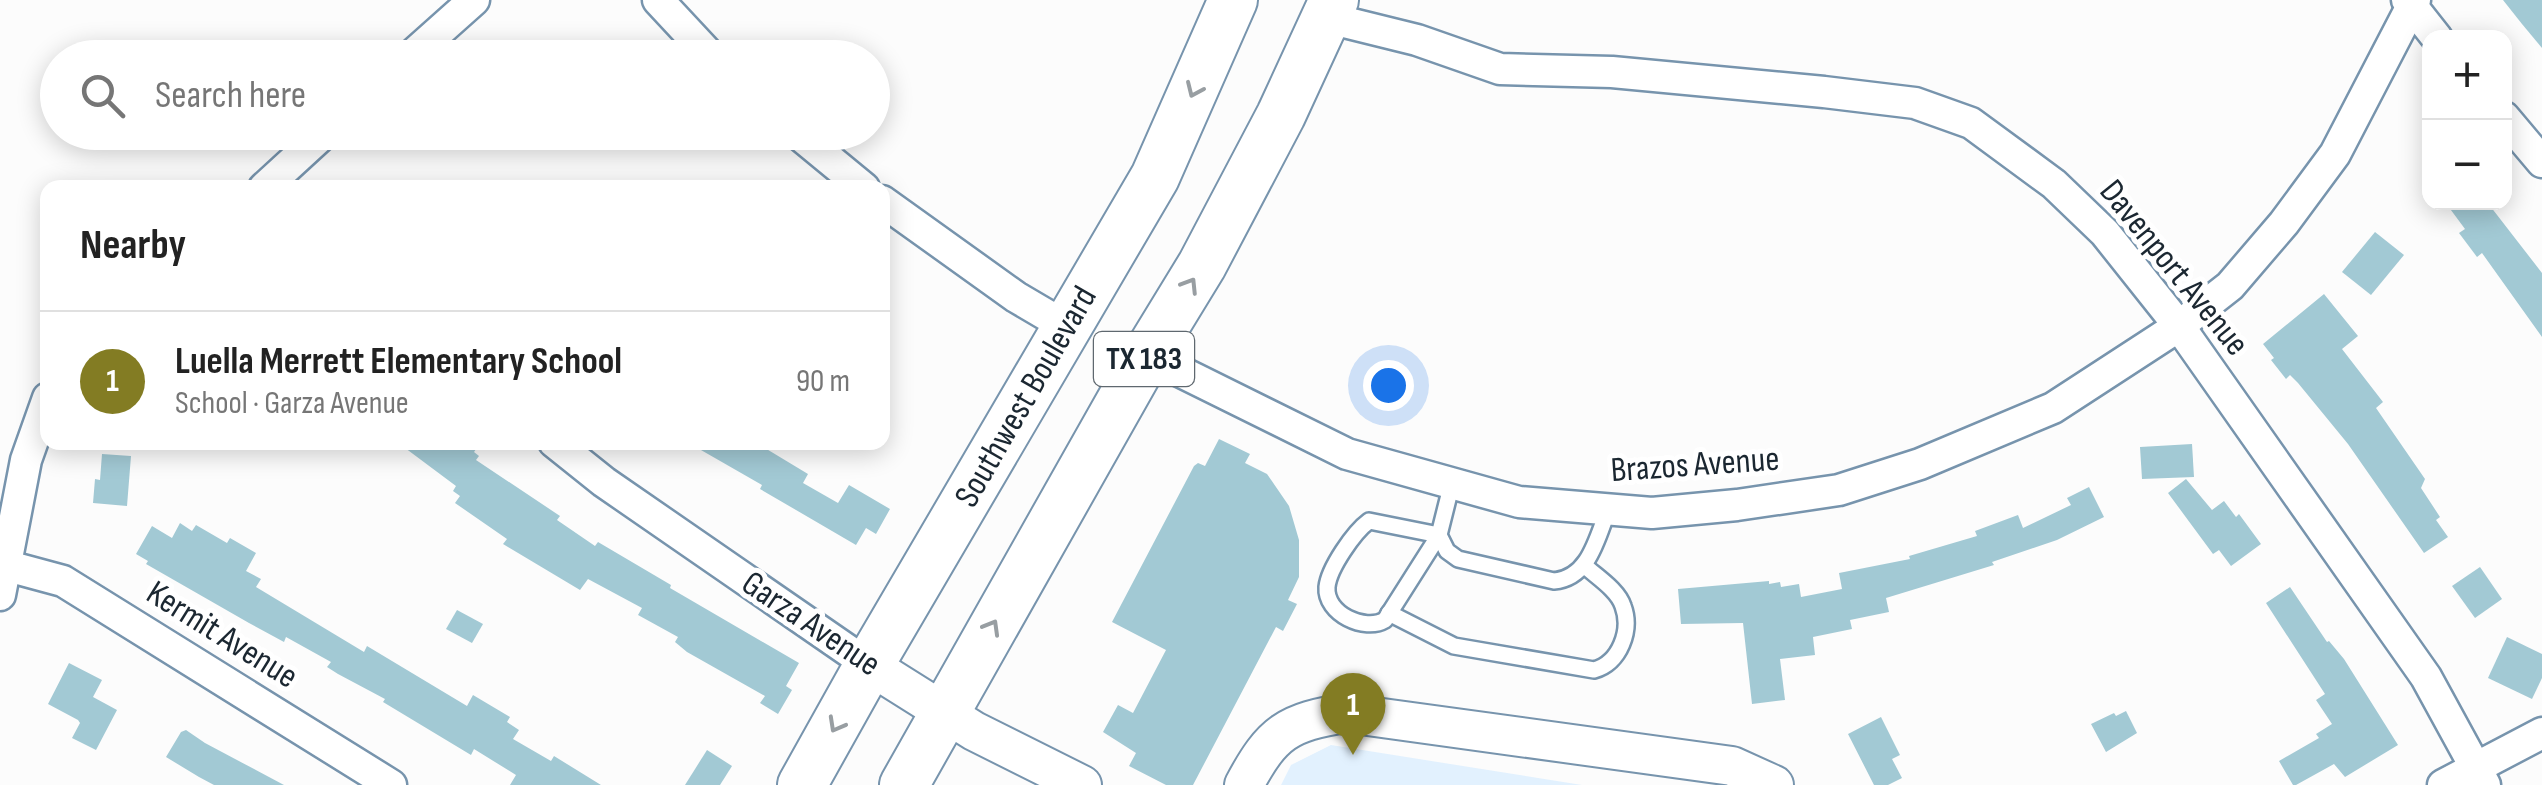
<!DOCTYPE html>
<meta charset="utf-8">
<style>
:root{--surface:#fff;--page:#f6f6f6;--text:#222;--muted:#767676;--line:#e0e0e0;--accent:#837c23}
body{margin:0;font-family:"Sofia Sans Condensed",sans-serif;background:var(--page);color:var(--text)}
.controls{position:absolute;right:30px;top:30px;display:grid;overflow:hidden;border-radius:20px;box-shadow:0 5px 25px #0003}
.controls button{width:90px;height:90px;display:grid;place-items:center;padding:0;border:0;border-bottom:2px solid var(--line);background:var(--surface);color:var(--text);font:50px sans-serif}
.you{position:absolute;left:1388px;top:385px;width:35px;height:35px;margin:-25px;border:8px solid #fff;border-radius:50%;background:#1a73e8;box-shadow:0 0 0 15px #1a73e833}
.badge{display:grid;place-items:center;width:65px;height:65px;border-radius:50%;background:var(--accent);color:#fff;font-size:32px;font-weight:700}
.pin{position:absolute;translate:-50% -82px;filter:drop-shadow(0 2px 5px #0008)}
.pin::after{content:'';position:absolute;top:52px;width:35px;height:30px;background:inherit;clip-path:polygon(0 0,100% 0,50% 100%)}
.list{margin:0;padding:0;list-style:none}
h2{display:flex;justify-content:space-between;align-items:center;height:130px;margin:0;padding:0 40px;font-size:42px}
h2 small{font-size:32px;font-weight:400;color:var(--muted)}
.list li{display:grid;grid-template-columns:65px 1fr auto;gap:30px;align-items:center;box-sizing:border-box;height:140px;padding:0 40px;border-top:2px solid var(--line)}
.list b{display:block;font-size:38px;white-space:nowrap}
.list p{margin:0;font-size:32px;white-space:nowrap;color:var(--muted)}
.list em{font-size:32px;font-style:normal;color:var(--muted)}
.icon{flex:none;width:55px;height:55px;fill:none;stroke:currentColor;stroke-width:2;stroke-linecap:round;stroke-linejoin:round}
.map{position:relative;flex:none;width:2542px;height:785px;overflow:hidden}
.search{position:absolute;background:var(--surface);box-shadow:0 5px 25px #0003;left:40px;top:40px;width:850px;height:110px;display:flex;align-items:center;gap:25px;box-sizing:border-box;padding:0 35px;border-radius:55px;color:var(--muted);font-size:38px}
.panel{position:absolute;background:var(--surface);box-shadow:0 5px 25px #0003;left:40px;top:180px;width:850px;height:270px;border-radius:20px}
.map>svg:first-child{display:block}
.built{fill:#e2f1fe}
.building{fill:#a2c9d4}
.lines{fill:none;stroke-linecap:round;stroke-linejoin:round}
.service-casing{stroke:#7794ad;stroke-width:20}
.minor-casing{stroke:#7794ad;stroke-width:35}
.tertiary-casing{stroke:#7794ad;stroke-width:42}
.primary-casing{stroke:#7794ad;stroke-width:52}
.service{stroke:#fff;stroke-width:15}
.minor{stroke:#fff;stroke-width:30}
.tertiary{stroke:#fff;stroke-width:38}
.primary{stroke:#fff;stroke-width:48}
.oneway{stroke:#989ea2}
.labels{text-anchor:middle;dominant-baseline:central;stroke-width:10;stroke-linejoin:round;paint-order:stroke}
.shield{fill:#fff;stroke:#5f686f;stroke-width:2.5}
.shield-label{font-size:32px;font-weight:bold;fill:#1b2731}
.street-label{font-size:35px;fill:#1b2731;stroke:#fff}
</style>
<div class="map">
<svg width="2542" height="785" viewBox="0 0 2542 785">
<rect width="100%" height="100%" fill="#fcfcfc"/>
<polygon class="built" points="1331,745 1582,785 1281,785 1291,765"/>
<g class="building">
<polygon points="2503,0 2542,0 2542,48 2522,24"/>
<polygon points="2445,202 2487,202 2542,273 2542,337 2482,253 2477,257 2459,233 2465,229"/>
<polygon points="2375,232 2404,255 2371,295 2342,272"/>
<polygon points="2324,294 2358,336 2342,349 2383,402 2376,408 2425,479 2421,488 2440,517 2436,520 2448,537 2424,553 2348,444 2298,383 2290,375 2286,379 2271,360 2274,358 2263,344"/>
<polygon points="1219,439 1250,454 1245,463 1267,474 1289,506 1299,540 1299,577 1288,600 1297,604 1283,631 1276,627 1193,785 1166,785 1129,766 1136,753 1103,732 1118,705 1133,713 1166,650 1112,622 1194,466 1198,463 1205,466"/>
<polygon points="397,442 481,442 474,452 479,456 476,460 560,516 557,520 595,546 598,542 671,585 670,588 799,663 786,686 792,690 778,714 760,703 765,696 687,652 675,642 678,637 638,615 642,608 588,579 580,590 503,544 507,539 455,503 460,496 453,491 456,486"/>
<polygon points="687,442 755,442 808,474 803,483 838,503 849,485 890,509 876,534 866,528 856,545 760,489 762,485"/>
<polygon points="2192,444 2194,477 2142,479 2140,447"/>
<polygon points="102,454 131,456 127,506 93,503 95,479 100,480"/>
<polygon points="2186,479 2212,510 2224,501 2236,517 2239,514 2261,544 2231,566 2219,550 2213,554 2168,493"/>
<polygon points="2089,487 2104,517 2057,540 1992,562 1994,565 1886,598 1889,612 1850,620 1852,629 1813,637 1815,655 1780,659 1785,700 1752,704 1743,623 1681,624 1678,589 1769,581 1769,584 1780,582 1781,587 1799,584 1801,597 1842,589 1839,573 1910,559 1909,556 1977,536 1975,531 2018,515 2023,528 2071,505 2067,498"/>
<polygon points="180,523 192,531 196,525 227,543 230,538 256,553 246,571 261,579 256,587 364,652 367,646 467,706 473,695 510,717 507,722 519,730 513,739 551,761 554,756 601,785 510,785 516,775 474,749 471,755 383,702 385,699 338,674 327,667 331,662 286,637 284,642 249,623 146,564 148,561 136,554 152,526 172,538"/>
<polygon points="2480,567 2502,599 2475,618 2452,586"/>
<polygon points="2290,587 2327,642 2329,641 2344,659 2398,745 2345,777 2334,764 2296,785 2293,785 2279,761 2319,738 2316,734 2332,724 2316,700 2325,694 2266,603"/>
<polygon points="457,610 483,624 472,643 446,629"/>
<polygon points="2507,637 2542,654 2542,678 2532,699 2488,678"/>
<polygon points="69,663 102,680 93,697 117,710 96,750 72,738 80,723 78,720 48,704"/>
<polygon points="2126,711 2137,733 2106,752 2091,724 2114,713 2116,716"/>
<polygon points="1881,717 1900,755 1892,759 1902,778 1888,785 1874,785 1848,734"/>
<polygon points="186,730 205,743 284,785 214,785 199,777 166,757 181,732"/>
<polygon points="707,750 732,766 720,785 685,785"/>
</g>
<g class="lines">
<defs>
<g id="service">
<path d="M 1452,483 L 1439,535 L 1447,551 L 1458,559 L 1554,581 C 1589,578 1597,538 1608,510"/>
<path d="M 1369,521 L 1439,535 L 1385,620 C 1365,632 1325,614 1327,587 C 1329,568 1354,532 1369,521 Z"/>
<path d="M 1389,613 L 1454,646 L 1594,670 C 1620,663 1632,630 1623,606 C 1618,590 1597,577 1585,566"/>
</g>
<g id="minor">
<polyline points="658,0 712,58"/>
<polyline points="2407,0 2437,38"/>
<polyline points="1328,18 1417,40 1500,69 1612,72 1824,92 1915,103 1971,123 2054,184 2105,233 2179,326 2426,677 2485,785"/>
<polyline points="409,58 474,0"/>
<polyline points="2504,117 2542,162"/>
<polyline points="796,132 864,188"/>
<polyline points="264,188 325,132"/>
<polyline points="882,201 1016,297 1067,327"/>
<polyline points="1147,355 1347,454 1519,502 1652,513 1737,505 1839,490 1920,464 2053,408 2179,326 2230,286 2284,223 2335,154 2415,0"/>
<polyline points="554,442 604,482 869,665"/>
<polyline points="0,564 63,581 391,785"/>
<polyline points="0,595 26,460 48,398"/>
<polyline points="2443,785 2542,733"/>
</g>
<g id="tertiary">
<polyline points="869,665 974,731 1082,785"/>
<path d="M 1244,785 C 1272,732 1288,722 1346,713 L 1732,766 L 1774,785"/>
</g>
<g id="primary">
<polyline points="802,785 869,665 1155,177 1233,0"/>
<polyline points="904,785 1147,355 1202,265 1281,115 1334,0"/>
</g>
</defs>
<use href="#service" class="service-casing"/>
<use href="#minor" class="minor-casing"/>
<use href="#tertiary" class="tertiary-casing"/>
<use href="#primary" class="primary-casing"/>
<use href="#service" class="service"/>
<use href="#minor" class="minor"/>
<use href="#tertiary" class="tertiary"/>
<use href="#primary" class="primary"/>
</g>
<defs><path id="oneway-chevron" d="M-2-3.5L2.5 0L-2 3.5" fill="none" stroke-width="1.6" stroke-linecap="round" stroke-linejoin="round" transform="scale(2.5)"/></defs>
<g class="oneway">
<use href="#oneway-chevron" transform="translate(1194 90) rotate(114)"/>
<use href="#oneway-chevron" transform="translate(1190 285) rotate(-58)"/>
<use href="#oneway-chevron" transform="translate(992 627) rotate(-60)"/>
<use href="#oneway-chevron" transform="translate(836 725) rotate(119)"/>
</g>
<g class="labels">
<rect class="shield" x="1094" y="332" width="100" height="54" rx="8"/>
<g class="shield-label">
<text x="1144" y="359">TX 183</text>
</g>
<g class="street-label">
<text transform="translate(2174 268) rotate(51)">Davenport Avenue</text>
<text transform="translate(1026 397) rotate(-60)">Southwest Boulevard</text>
<text transform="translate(1695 465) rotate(-4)">Brazos Avenue</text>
<text transform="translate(811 624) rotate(34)">Garza Avenue</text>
<text transform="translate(222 635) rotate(32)">Kermit Avenue</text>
</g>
</g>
</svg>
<div class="controls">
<button>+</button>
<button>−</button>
</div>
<div class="you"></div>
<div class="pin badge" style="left:1353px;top:755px">1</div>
<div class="search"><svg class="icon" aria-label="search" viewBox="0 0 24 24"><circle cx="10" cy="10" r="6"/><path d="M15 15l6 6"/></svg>Search here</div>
<section class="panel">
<h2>Nearby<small></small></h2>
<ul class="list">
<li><span class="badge">1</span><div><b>Luella Merrett Elementary School</b><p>School · Garza Avenue</p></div><em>90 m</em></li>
</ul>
</section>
</div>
